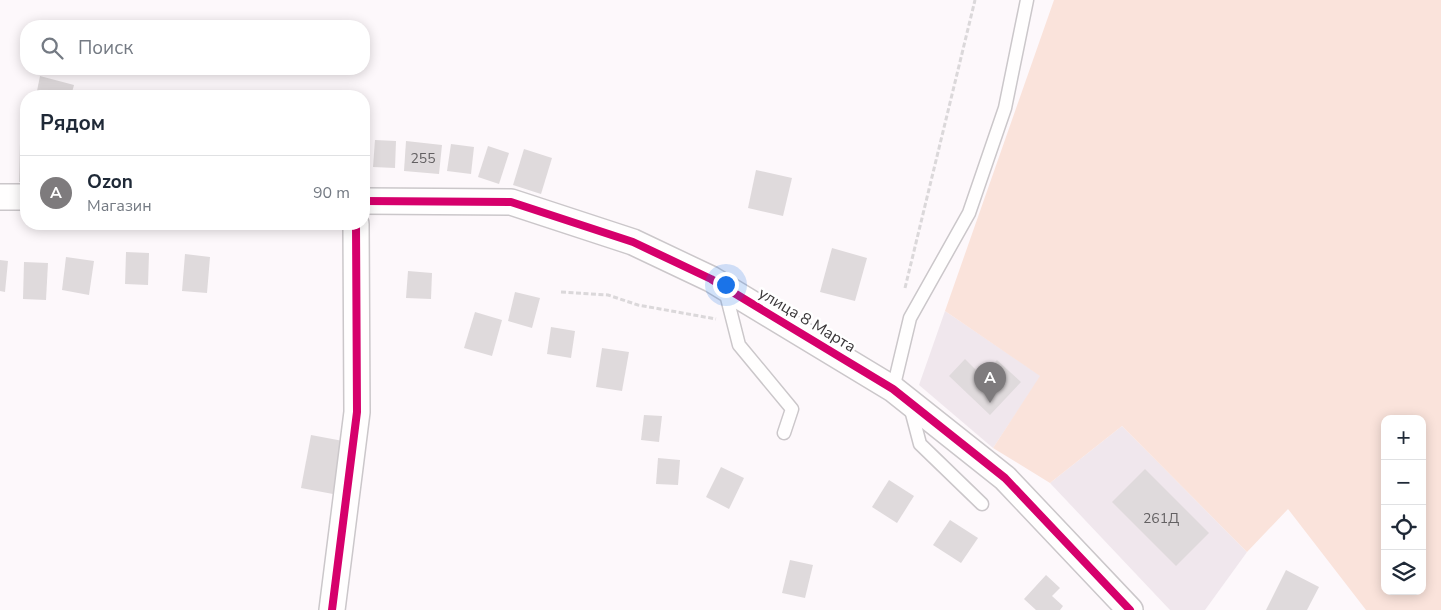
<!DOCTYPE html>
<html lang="ru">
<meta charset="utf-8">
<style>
:root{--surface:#fff;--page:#f6f6f7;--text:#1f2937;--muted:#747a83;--line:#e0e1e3;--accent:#7e7b7d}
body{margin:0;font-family:"Nunito Sans",sans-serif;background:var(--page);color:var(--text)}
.controls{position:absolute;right:15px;bottom:15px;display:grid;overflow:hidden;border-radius:10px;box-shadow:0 2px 12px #0003}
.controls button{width:45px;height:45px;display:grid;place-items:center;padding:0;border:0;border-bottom:1px solid var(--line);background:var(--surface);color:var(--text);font:25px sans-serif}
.you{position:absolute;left:725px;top:284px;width:18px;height:18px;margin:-12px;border:4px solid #fff;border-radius:50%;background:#1a73e8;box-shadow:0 0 0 8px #1a73e833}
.badge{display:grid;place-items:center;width:32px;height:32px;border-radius:50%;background:var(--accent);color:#fff;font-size:16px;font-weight:700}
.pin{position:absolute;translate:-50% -41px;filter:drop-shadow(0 1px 2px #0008)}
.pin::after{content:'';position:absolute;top:26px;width:18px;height:15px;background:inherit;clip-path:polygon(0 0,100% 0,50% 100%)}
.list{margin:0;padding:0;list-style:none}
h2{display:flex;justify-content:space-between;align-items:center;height:65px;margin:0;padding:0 20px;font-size:21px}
h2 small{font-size:16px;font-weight:400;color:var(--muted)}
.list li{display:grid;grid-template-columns:32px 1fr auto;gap:15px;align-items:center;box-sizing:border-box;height:75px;padding:0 20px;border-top:1px solid var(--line)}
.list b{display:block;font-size:19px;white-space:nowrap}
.list p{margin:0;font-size:16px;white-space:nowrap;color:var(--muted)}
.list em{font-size:16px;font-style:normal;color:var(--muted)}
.icon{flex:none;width:28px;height:28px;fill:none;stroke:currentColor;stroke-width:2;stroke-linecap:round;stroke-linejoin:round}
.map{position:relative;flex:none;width:1441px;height:610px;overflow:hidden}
.search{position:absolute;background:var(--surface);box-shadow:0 2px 12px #0003;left:20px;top:20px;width:350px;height:55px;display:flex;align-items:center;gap:12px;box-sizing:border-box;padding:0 18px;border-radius:20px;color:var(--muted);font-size:19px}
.panel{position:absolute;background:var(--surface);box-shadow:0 2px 12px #0003;left:20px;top:90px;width:350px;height:140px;border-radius:20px}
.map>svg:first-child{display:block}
.built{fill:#f0e7ed}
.green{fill:#fae3db;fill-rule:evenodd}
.building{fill:#dfdadc}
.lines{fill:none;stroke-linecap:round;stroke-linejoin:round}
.lane-casing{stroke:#cbc7ca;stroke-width:15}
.street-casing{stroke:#cbc7ca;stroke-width:28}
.path{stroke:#dbd8da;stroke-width:3;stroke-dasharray:5 2.5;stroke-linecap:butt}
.lane{stroke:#fffefe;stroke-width:12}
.street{stroke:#fffefe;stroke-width:25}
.cycleway-casing{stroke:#fff;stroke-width:11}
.cycleway{stroke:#d6006c;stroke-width:8}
.labels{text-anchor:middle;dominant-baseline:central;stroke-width:5;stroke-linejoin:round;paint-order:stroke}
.number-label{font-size:14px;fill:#636062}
.street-label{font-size:16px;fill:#3a3739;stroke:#fff}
</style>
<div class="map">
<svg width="1441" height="610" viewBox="0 0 1441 610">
<rect width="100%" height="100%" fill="#fdf8fb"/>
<g class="built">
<polygon points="945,311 1041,376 993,448 919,385"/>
<polygon points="1122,426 1247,552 1205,610 1170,610 1050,483"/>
</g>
<path class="green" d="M 1054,0 L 1441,0 L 1441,610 L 1366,610 L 1288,509 L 1247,552 L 1122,426 L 1050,483 L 993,448 L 1040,376 L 945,311 ZM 1385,419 L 1422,419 L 1422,591 L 1385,591 Z"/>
<g class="building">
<polygon points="40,76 74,85 71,96 36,96"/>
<polygon points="375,140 396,141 395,168 373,167"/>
<polygon points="406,141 442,145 439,174 404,171"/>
<polygon points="20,143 26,143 26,182 19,182"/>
<polygon points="451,144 474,147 471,174 447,171"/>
<polygon points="488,146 509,153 499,184 478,177"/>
<polygon points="524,149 552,158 541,194 513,185"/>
<polygon points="756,170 792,178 783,216 748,208"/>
<polygon points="832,248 867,258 855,301 820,292"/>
<polygon points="126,252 149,253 148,285 125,284"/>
<polygon points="185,254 210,257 207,293 182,291"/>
<polygon points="66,257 94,261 89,295 62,290"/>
<polygon points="0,260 8,261 5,292 0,291"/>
<polygon points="24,262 48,263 46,300 23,299"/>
<polygon points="408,271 432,273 431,299 406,298"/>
<polygon points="515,292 540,298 532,328 508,321"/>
<polygon points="475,312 502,320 492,356 464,348"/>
<polygon points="551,327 575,331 571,358 547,354"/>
<polygon points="602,348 629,352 622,391 596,387"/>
<polygon points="965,359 982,376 997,360 1021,382 990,415 949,376"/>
<polygon points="644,415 662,416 659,442 641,440"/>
<polygon points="311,435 343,441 333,494 301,488"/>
<polygon points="658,458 680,460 678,485 656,484"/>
<polygon points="721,467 744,478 729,509 706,497"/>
<polygon points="1145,469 1209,533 1176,566 1112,502"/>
<polygon points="889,480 914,496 897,523 872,507"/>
<polygon points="950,520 978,538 961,563 933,545"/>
<polygon points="790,560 813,565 805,598 782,593"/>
<polygon points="1286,570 1319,587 1307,610 1266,610"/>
<polygon points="1046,575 1060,588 1052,596 1063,606 1060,610 1036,610 1024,599"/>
</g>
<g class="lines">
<defs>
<g id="lane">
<polyline points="725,290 739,345 792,409 784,433"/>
<polyline points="893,389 910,318 969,213 1005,108 1027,0"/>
<polyline points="910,406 920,444 982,504"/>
</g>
<g id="street">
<polyline points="0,197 26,197"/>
<polyline points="364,201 511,202 633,242 711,279 893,389 1005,478 1130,610"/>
<polyline points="332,610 357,412 356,224"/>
</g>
</defs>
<use href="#lane" class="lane-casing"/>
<use href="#street" class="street-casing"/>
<g class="path">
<polyline points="905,288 975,0"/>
<polyline points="561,292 608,295 638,305 716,319"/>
</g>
<use href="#lane" class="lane"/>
<use href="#street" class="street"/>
<defs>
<g id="cycleway">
<polyline points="364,201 511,202 633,242 711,279 893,389 1005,478 1130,610"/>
<polyline points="332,610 357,412 356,224"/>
</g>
</defs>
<use href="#cycleway" class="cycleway-casing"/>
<use href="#cycleway" class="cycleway"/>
</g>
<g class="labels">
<g class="number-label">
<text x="423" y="158">255</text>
<text x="1161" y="518">261Д</text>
</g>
<g class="street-label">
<text transform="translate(807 320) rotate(31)">улица 8 Марта</text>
</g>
</g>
</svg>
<div class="controls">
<button>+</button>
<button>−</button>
<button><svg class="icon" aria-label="locate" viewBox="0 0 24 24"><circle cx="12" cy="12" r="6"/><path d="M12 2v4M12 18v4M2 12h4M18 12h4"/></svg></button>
<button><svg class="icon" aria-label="layers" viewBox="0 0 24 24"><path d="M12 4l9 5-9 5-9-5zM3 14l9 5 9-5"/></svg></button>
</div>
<div class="you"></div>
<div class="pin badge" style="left:990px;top:403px">A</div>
<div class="search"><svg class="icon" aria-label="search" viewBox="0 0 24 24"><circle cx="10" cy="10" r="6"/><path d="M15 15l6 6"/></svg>Поиск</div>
<section class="panel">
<h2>Рядом<small></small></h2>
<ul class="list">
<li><span class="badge">A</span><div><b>Ozon</b><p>Магазин</p></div><em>90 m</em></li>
</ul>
</section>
</div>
